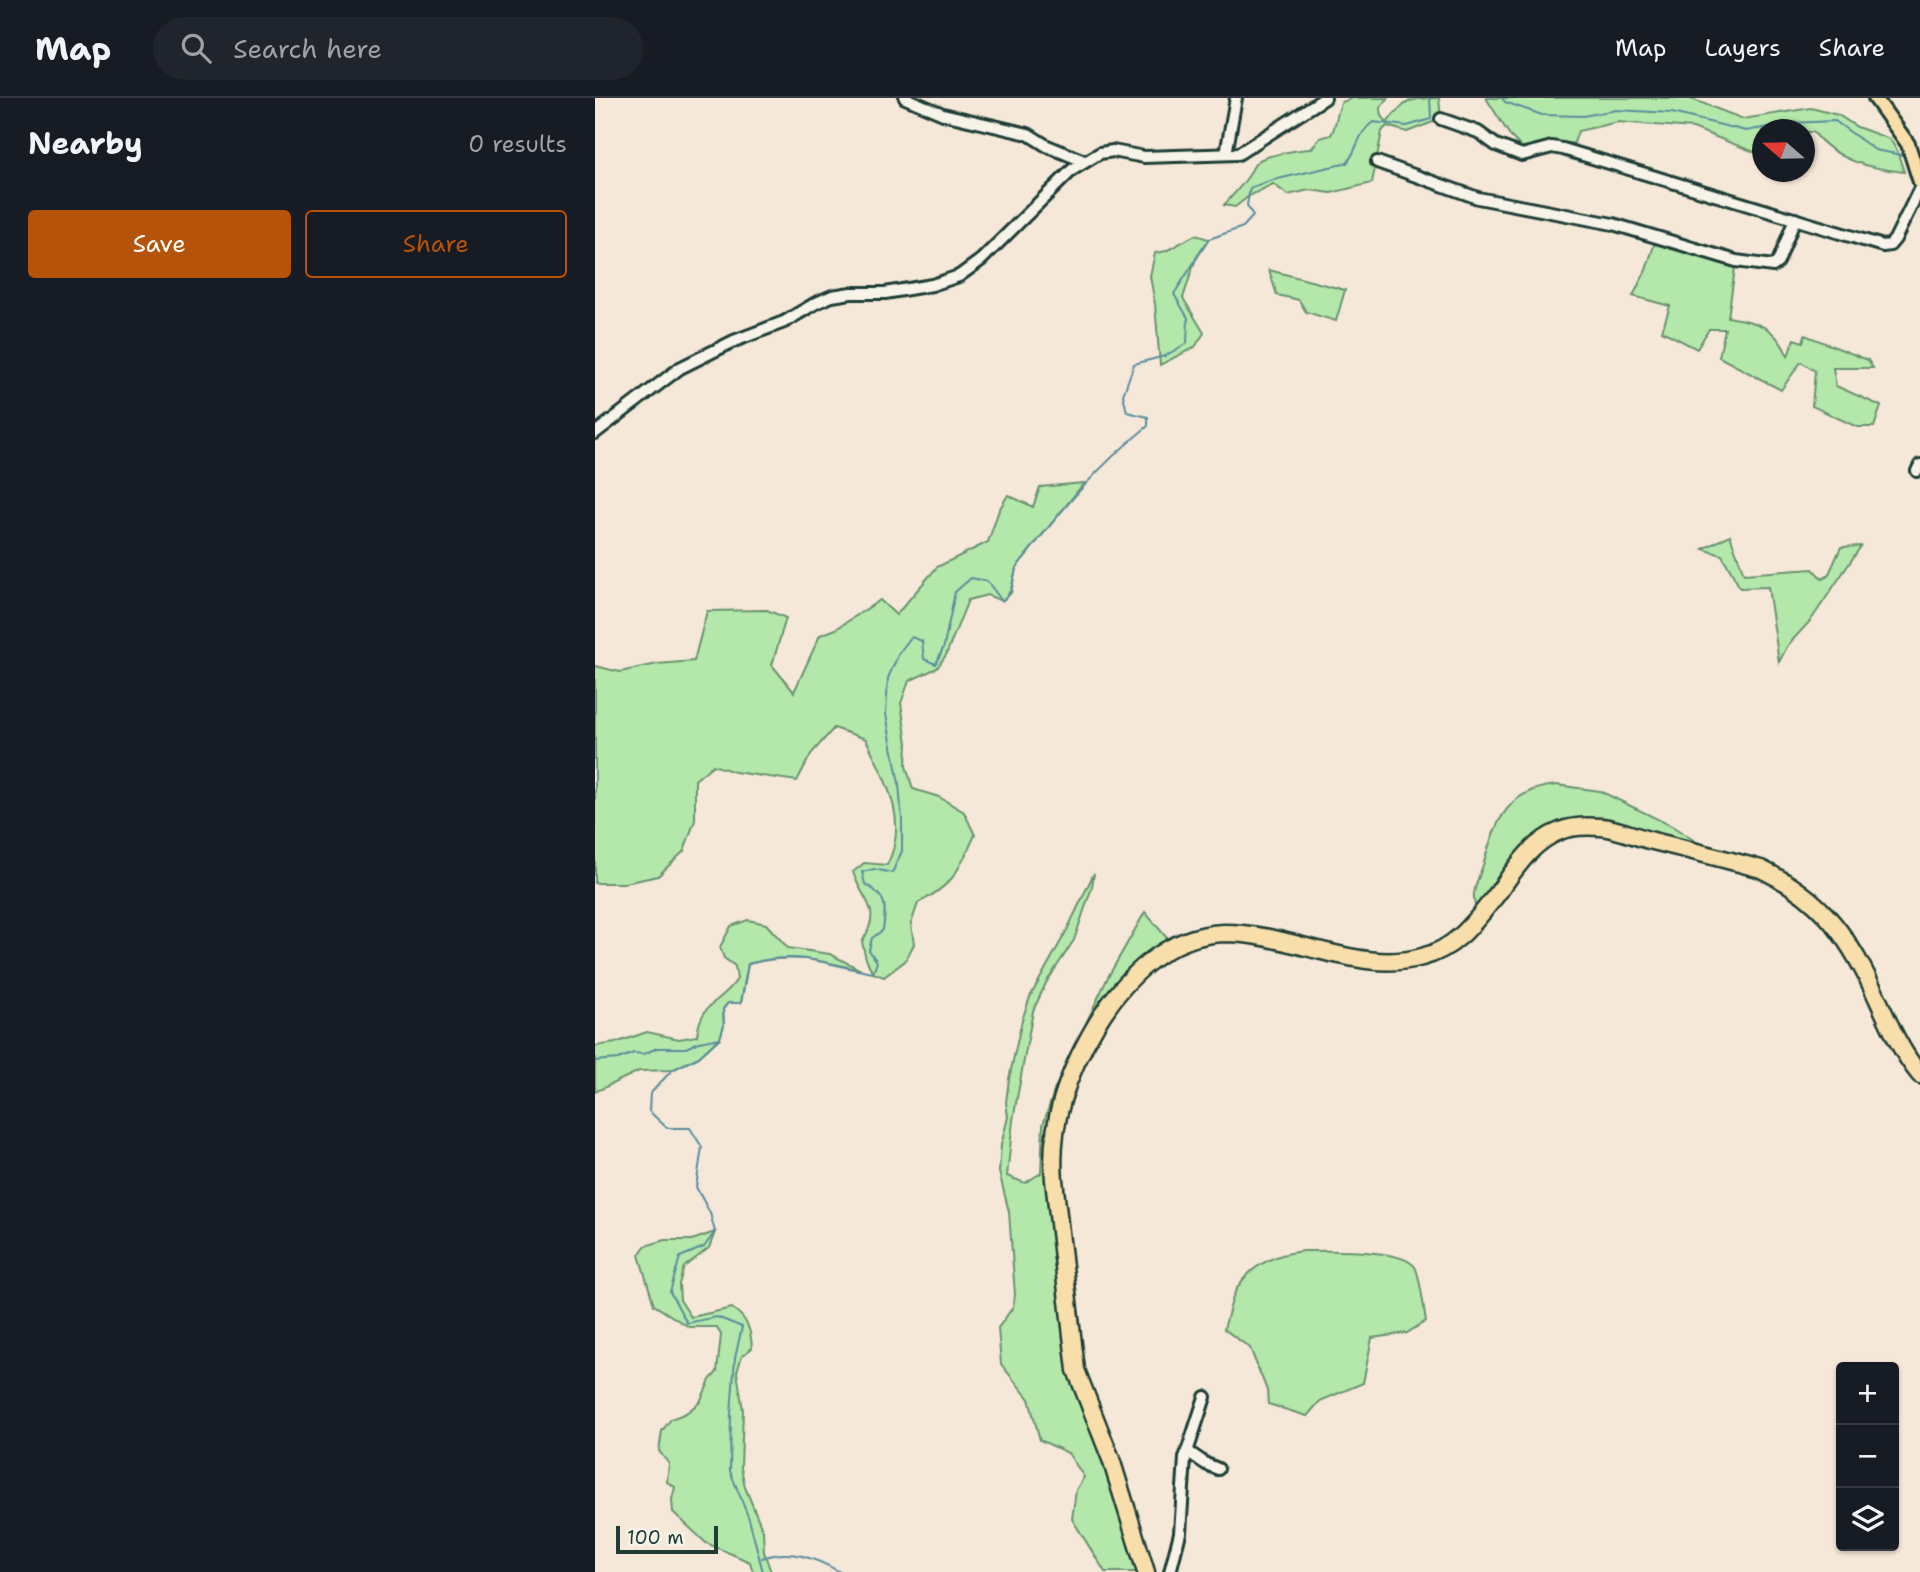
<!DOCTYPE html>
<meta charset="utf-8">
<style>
:root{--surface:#171b24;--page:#20242c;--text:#f1f3f6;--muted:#9ea1a6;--line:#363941;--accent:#b45309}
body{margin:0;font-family:"Shantell Sans",sans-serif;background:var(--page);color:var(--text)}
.controls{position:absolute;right:21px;bottom:21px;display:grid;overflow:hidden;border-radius:7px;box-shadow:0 2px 5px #0004}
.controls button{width:63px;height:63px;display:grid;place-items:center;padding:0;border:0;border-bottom:2px solid var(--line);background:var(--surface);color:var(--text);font:35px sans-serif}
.compass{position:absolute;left:1157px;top:21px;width:63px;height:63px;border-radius:50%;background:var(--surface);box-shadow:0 2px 5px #0004;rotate:290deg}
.scale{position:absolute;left:21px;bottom:18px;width:102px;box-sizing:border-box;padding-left:7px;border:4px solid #1f3d34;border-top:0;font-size:19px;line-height:24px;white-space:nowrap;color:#1f3d34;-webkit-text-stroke:5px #f7f3e8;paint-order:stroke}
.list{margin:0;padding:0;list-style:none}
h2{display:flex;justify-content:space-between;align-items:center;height:91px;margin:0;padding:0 28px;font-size:30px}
h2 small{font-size:23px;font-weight:400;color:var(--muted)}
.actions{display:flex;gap:14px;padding:21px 28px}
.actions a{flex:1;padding:16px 0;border:2px solid var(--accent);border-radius:7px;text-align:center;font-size:24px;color:var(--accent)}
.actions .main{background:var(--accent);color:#fff}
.icon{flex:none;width:38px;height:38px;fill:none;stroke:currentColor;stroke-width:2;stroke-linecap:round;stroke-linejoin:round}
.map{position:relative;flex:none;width:1325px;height:1474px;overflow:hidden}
header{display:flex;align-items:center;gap:42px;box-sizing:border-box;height:98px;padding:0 35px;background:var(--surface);border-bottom:2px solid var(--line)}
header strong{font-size:33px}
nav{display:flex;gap:38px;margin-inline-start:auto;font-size:24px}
.search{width:490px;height:63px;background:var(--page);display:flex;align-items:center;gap:18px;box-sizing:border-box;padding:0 24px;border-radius:38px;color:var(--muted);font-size:26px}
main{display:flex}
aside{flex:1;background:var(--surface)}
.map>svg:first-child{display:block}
.green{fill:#b4e8aa;stroke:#6a926f;stroke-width:2}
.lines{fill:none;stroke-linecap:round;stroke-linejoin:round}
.stream{stroke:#5a8d9d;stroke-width:2}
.minor-casing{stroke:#1f3d34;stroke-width:16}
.major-casing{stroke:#1f3d34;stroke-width:18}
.highway-casing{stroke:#1f3d34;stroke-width:21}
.minor{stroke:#f7f3e8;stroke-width:10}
.major{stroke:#f8deab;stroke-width:12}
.highway{stroke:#f8deab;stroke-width:16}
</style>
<header>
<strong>Map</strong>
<div class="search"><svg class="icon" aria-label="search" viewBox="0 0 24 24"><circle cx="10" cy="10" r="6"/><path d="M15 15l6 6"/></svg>Search here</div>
<nav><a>Map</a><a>Layers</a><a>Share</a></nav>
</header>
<main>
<aside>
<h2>Nearby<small>0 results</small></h2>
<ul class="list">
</ul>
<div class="actions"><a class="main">Save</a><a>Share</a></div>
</aside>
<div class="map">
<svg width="1325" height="1474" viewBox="0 0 1325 1474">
<rect width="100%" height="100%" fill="#f5e8d9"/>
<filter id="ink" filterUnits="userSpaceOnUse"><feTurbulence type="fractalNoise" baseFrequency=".0143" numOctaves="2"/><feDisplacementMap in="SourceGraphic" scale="14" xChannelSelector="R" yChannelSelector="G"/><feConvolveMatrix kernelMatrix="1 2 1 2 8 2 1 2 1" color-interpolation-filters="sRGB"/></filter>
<g filter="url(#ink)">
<g class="green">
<path d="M 758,0 L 793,0 L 785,10 L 786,18 L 792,25 C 810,1 816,0 844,0 L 846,21 L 812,34 L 792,28 L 787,33 L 777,85 L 736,95 L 714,92 L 693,97 L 678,86 L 654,98 L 640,109 L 629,107 C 637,98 647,88 654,77 C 657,72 658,67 663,63 C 668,58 706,51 716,51 L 725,40 L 736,37 C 742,26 741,15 747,4 Z"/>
<path d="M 891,0 L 1094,0 L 1148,21 L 1216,10 L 1243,17 L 1262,29 L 1295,41 L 1302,53 L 1309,74 C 1273,70 1242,63 1218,34 L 1210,34 L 1210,32 L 1168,32 L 1167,57 L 1098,30 L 1023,24 L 983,33 L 979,45 L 926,49 L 916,39 Z"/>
<polygon points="600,137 614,141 601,160 588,200 609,235 600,249 565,267 560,206 555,178 560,155 571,153"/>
<path d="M 1061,141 L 1141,163 L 1133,219 C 1164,225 1179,227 1193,258 L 1199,241 L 1208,244 L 1210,237 L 1273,262 L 1278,270 L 1238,270 L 1241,288 L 1286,308 L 1279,329 L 1262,329 L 1217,308 L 1220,273 L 1206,264 L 1186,292 L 1124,259 L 1130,231 L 1114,231 L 1102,251 L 1067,233 L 1075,208 L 1038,198 L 1051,172 Z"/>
<polygon points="674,172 750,192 741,223 711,214 704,202 682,197"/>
<path d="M 489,385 L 421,470 L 416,495 L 407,503 L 392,497 L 373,502 L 351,557 L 342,570 L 314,583 L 306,605 L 312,645 L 311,668 L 318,691 L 344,699 L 369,714 L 380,737 C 363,773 360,786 323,805 L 316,826 L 319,846 L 310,863 L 289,879 L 278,875 L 271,861 L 267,844 C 288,809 269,807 258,774 L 269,765 L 292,767 C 315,722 290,683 271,641 L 239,630 L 216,656 L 202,683 L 140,674 L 118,667 L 100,682 L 100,722 L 89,753 L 63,778 L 30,785 L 0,785 L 0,568 L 25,574 L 62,566 L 99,563 L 112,513 L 172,512 L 191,520 L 177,567 L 199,594 L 225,537 L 241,531 L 285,502 L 301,517 L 342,469 L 393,444 L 404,412 L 413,397 L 438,409 L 445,389 Z"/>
<polygon points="1135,437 1149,476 1218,471 1227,481 1233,478 1246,449 1266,448 1216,522 1193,547 1184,564 1173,489 1145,490 1127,457 1108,451"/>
<path d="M 961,687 L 1005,693 L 1077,728 L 1126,760 L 1007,729 L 945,745 L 884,823 C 882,815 878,804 879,796 C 880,786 886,774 889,764 C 901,723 913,691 961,687 Z"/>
<polygon points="499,775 497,789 479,842 451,885 438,913 418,1022 412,1078 430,1085 446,1075 448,1027 460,990 513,879 550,814 577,846 544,869 464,998 465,1188 542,1474 510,1474 477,1421 481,1392 489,1379 473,1355 445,1342 434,1301 406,1266 403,1230 418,1209 420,1197 414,1114 404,1074 406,1047 413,1019 411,1004 414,981 427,922 435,899 472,832"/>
<path d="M 153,822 L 171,826 L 193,850 L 235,856 L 266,872 C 225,862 194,855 153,866 L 146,905 L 133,905 L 128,911 L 129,927 L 125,940 L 104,959 L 77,972 L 44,973 L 0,994 L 0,948 L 20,945 L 52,934 L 84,941 L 102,938 C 106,901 127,906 142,881 L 140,868 L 129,860 L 125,849 L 136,828 Z"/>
<path d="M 120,1134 L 114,1150 L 89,1169 L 84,1186 L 85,1202 L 96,1219 L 137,1210 C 153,1221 156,1232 157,1250 L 147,1258 L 142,1274 L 148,1312 L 146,1370 L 150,1389 L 168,1433 L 169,1454 L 176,1474 L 158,1474 L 155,1464 L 111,1445 L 78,1414 L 77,1401 L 80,1389 L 72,1384 L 74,1366 L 64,1353 L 67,1333 L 76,1321 L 91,1315 L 105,1304 L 115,1282 L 122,1274 L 126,1237 L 122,1229 L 94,1229 L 59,1207 L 44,1157 L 50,1148 L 70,1142 L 97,1142 Z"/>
<path d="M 709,1153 C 732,1153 808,1150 820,1169 C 825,1177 829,1212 831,1223 L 812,1235 L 777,1240 L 768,1285 L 725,1303 L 712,1318 L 673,1306 L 672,1292 L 655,1250 L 629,1231 C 632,1220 635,1209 638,1199 C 649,1170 680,1155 709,1153 Z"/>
</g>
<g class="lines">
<g class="stream">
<polyline points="907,0 910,4 947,17 988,18 1021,12 1077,15 1151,33 1195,25 1240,23 1280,52 1312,58"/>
<polyline points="124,940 104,959 77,972 55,996 54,1013 72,1030 95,1030 107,1049 101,1089 115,1115 120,1134 109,1149 85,1159 75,1194 92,1225 122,1219 147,1229 140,1260 136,1316 135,1373 154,1421 168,1474"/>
<path d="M 0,963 L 23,961 L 39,955 L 49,956 L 62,950 L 91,950 L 104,944 L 125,940 L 129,927 L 128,911 L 133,905 L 146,905 L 153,866 C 204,852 229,866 278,875 L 282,864 L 274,852 L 277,840 L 288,832 C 291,808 293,799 270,786 L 267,774 L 279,771 L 297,775 L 307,753 L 307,721 L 304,686 L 291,616 L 293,580 L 304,555 L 316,539 L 327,543 L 329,561 L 341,566 L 349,548 L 360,494 L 376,480 L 392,483 L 407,503 C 423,489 414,479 425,465 C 466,413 500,370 553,328 L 553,319 L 532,314 L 528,297 L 539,266 L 570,258 L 592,245 L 593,220 L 579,196 L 614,141 L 648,129 L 658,118 L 652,107 L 655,90 L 674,83 L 752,65 C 764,49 762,36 778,24 L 812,28 L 836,21 L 835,0"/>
<path d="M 167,1460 C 195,1450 220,1460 245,1474"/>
</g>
<defs>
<g id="minor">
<polyline points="310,0 348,16 433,36 452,48 489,63"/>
<polyline points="846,21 883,34 901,47 927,57 957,49 968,51 1288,148 1295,147 1300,141 1325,90"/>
<polyline points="631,56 641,0"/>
<polyline points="782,64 883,100 1018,126 1141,163 1178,168 1183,164 1200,121"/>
<polyline points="0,335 85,270 139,243 189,224 221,205 237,198 256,195 290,195 337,187 364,178 386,162 477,72 505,55 518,53 549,59 643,56 730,0"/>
<polyline points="1322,373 1325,367"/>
<polyline points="592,1353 611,1366 623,1371"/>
<polyline points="575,1474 585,1435 590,1360 610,1299"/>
</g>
<polyline id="major" points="1280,0 1313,46 1325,84"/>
<path id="highway" d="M 551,1474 L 516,1361 L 481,1272 L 459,1082 C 454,1025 472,976 501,927 C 529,880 572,837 629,835 C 661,835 692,844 723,852 C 757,860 792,869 827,859 C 860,851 879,825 899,800 C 918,775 934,745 965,733 C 976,728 994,728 1007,729 C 1024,731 1041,739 1058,743 C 1094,752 1130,761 1166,771 C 1223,798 1251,834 1278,891 C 1292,921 1304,951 1325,977"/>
</defs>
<use href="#minor" class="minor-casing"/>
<use href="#major" class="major-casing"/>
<use href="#highway" class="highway-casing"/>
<use href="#minor" class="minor"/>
<use href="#major" class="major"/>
<use href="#highway" class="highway"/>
</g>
</g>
</svg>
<div class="controls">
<button>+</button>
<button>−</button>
<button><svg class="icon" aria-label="layers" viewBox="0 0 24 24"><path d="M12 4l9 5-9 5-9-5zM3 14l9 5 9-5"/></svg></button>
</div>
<svg class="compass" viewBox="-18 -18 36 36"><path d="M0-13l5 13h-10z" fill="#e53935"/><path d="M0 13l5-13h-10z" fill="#9ea1a6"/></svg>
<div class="scale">100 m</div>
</div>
</main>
